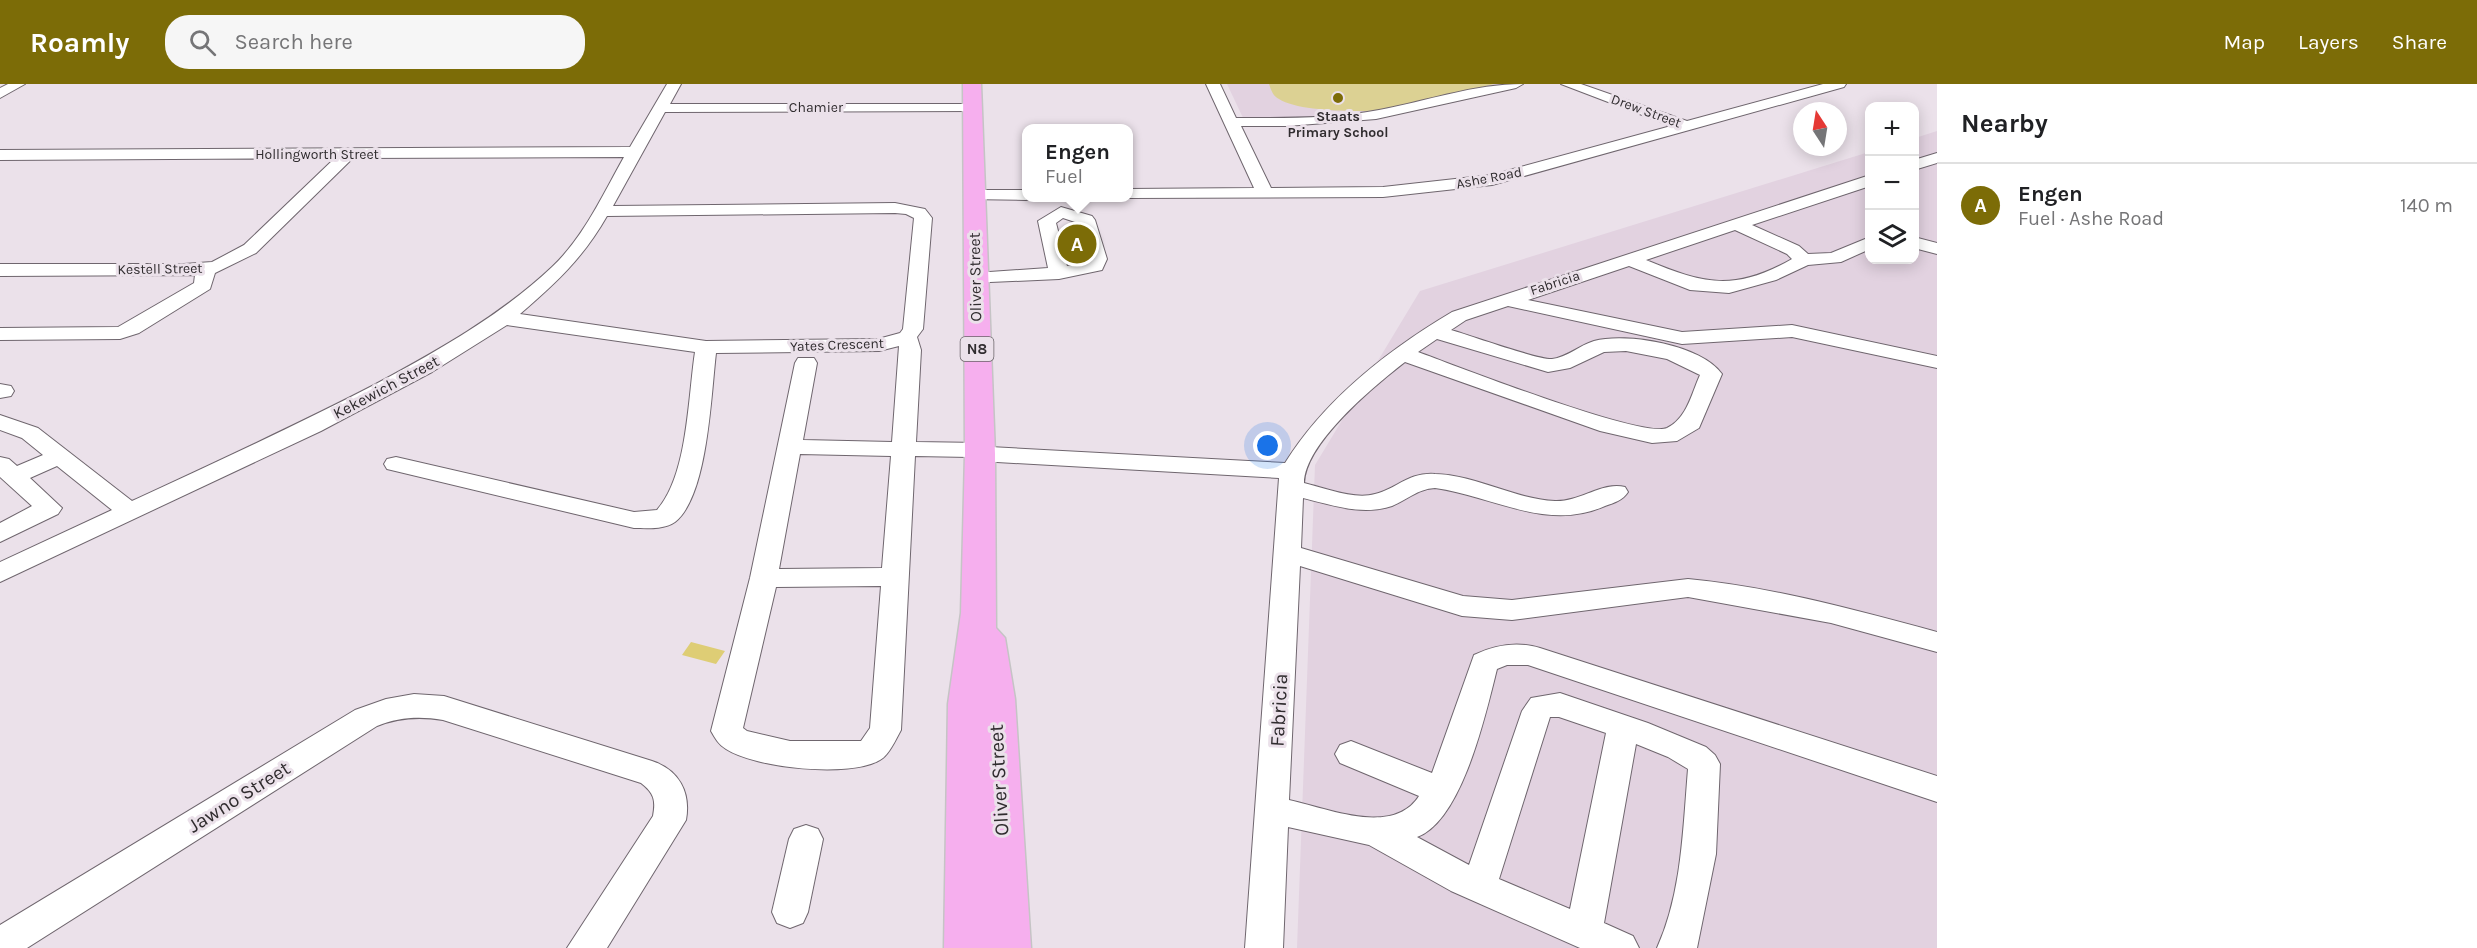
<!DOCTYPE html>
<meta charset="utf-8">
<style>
:root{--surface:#fff;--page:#f6f6f6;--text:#202124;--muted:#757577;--line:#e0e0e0;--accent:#7c6c07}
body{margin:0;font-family:Karla,sans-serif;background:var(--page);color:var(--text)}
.controls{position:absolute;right:18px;top:18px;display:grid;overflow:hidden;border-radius:12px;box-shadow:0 3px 15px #0003}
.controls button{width:54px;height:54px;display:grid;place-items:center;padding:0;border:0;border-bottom:2px solid var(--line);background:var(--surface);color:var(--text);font:30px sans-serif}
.compass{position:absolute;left:1793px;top:18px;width:54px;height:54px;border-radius:50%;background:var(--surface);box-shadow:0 3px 15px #0003;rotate:348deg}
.you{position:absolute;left:1268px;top:362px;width:21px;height:21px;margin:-15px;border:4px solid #fff;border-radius:50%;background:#1a73e8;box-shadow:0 0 0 9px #1a73e833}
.badge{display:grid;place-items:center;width:39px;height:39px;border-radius:50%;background:var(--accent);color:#fff;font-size:20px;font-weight:700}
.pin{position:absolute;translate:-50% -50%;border:3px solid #fff;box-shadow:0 2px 6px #0006}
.popup{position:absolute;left:1022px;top:40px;width:111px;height:78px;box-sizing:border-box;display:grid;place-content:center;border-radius:12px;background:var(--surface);filter:drop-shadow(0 2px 4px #0005);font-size:20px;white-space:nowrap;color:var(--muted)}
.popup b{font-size:22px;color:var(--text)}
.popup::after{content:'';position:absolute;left:50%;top:100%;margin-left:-12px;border:12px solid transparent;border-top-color:var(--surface)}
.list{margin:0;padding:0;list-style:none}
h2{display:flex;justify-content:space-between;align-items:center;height:78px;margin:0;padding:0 24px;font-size:26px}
h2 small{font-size:20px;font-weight:400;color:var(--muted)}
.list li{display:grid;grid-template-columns:39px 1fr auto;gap:18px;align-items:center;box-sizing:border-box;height:84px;padding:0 24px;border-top:2px solid var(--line)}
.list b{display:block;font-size:22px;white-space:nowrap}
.list p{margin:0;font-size:20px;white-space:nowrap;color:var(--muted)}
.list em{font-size:20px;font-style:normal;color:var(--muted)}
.icon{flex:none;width:33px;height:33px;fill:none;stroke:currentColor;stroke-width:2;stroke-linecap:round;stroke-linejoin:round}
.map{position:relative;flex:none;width:1937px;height:864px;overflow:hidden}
header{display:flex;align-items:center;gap:36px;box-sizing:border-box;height:84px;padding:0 30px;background:var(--accent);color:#fff}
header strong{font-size:28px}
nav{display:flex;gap:33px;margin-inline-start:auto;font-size:21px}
.search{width:420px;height:54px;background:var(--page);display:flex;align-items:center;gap:15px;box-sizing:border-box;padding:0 21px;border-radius:24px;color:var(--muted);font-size:22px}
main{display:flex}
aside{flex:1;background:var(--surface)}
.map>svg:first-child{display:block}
.built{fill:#e2d2e0}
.green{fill:#dcd193}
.water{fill:#decd75}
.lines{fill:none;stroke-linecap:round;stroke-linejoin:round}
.minor-casing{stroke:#6f666e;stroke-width:2}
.highway-casing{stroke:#c5c4c5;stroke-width:3}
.minor{fill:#fff;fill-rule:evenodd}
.highway{fill:#f6afee;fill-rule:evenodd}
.poi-dot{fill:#7c6c07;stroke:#ebe1ea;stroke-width:2}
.labels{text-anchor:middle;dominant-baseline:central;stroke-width:6;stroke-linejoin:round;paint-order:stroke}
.far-street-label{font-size:14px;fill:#302c2f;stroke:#ebe1ea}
.far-poi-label{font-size:14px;font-weight:bold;fill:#302c2f;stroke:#ebe1ea}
.shield{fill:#ebe1ea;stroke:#686267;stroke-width:1.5}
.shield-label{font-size:15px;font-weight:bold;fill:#302c2f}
.street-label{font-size:16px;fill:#302c2f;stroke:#ebe1ea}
.near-street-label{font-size:20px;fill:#302c2f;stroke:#ebe1ea}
</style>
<header>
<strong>Roamly</strong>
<div class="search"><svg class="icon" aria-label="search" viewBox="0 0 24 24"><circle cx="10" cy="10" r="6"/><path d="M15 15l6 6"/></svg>Search here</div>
<nav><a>Map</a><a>Layers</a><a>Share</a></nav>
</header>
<main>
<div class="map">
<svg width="1937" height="864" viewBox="0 0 1937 864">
<rect width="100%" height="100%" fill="#ebe1ea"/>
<g class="built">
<polygon points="1227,0 1507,0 1379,29 1342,34 1245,38"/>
<polygon points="1937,47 1937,864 1297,864 1315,381 1420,207 1869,68 1870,176 1914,176 1915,54"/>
</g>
<path class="green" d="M 1269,0 L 1494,0 C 1458,8 1421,21 1385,26 C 1361,28 1299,28 1279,15 C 1273,12 1271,6 1269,0 Z"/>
<polygon class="water" points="691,558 725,567 716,580 682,571"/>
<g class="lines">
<defs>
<g id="minor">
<polygon points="8,0 25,0 0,14 0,4"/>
<path d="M 667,0 L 681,0 L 670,20 L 977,20 L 979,23 L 977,26 L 972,27 L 665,28 L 613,122 L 895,119 L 925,125 L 932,134 L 923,245 L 917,253 L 921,266 L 916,358 L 980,359 L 990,363 L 1285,379 C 1325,315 1388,266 1452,228 L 1870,91 L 1870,102 L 1752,141 L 1799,162 L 1808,170 L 1831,169 L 1870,153 L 1870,165 L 1841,178 L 1808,181 L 1776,196 L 1729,209 L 1690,206 L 1629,182 L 1528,216 L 1682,248 L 1792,241 L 1937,272 L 1937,284 L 1792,253 L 1682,260 L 1508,222 L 1466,236 L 1451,246 C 1469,251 1538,276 1552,275 C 1566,274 1580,261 1594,257 C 1626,248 1702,261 1722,290 L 1699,344 L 1677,357 L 1652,359 L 1600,347 L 1405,278 C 1374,302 1305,359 1304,399 C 1325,404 1354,416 1375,410 C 1397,405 1408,388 1435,390 C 1476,391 1514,415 1555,417 C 1580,418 1603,397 1625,403 L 1628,408 C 1623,416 1614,419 1605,422 C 1547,448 1493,412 1435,404 C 1417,405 1407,416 1392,422 C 1362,432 1332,421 1303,414 L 1301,464 L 1463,512 L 1512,516 L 1688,495 C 1773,503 1855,526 1937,548 L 1937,568 L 1831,539 L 1688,513 L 1512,536 L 1462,532 L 1300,482 L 1289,716 C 1327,724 1393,753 1419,712 L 1340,679 L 1335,670 L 1340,661 L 1351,657 L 1432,689 L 1474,571 C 1495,561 1517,557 1540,564 L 1937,692 L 1937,718 L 1528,581 L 1507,581 L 1497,585 C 1486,629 1462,737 1417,753 L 1469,781 L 1522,627 L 1531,614 L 1560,609 L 1648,639 L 1706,663 L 1715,671 L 1720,680 L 1716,770 L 1697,864 L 1657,864 C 1682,809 1683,744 1688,685 L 1668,673 L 1636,660 L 1604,839 L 1633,852 L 1639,864 L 1580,864 L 1451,807 L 1369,761 L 1288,743 L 1283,864 L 1245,864 L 1279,394 L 980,377 L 970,373 L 915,372 L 901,646 C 896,655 889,671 880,676 C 850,694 755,684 726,665 C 719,661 715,654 711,647 L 750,494 L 795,279 L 798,274 L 814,274 L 817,279 L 803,356 L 892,358 L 899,262 L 879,267 L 716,269 C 711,310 708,412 675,438 C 664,446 646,444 634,444 L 387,385 L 384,380 L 387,375 L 396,373 L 634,428 L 657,426 C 688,391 688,313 695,268 L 507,241 L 432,288 L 321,347 L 0,498 L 0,478 L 112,426 L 57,382 L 30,394 L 62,424 L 58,430 L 0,458 L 0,439 L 32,422 L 0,393 L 0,373 L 9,375 L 17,382 L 43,371 L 22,354 L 0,346 L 0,331 L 38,344 L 132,417 C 214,379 295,342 374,301 C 437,267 500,232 552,183 C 584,153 603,110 624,73 L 353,74 L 256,169 L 215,189 L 210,205 L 139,249 L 120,255 L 0,256 L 0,244 L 118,243 L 194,199 L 195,191 L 0,192 L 0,180 L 184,180 L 212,178 L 244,161 L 335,74 L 0,76 L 0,66 L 630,63 ZM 895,129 L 906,130 L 914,134 L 903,245 L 900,249 L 878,255 L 706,257 L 520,230 C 556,199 583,174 607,132 ZM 1735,146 L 1787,170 L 1792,175 C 1734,208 1704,200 1646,176 ZM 1437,255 L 1548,288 L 1570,284 L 1604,268 L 1626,267 L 1667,275 L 1700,291 C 1691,311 1687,334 1667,344 C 1642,355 1454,281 1418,268 ZM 800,370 L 891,372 L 882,484 L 779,485 ZM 881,502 L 870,644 L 861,657 L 790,657 L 747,647 L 743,644 L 776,503 ZM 1550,633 L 1559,633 L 1606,649 L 1570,825 L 1499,795 Z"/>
<path d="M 1206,0 L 1220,0 L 1236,34 C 1283,34 1333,35 1379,26 C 1427,17 1474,0 1523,0 L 1516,4 L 1376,35 L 1287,42 L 1241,42 L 1271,104 L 1383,103 L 1491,91 L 1671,42 L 1561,0 L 1581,0 L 1687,37 L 1823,0 L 1846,0 L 1844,3 L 1492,101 L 1383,113 L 1122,114 L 1128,114 L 1128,105 L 1254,104 Z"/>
<polygon points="1937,69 1937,79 1914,86 1914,76"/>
<polygon points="973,106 1026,106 1026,114 1033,114 1026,116 967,115 965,111 967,107"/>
<path d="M 1061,123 L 1092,132 L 1095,136 L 1107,175 L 1102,186 L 1059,195 L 968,199 L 965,195 L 975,189 L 1048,184 L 1038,137 ZM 1063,134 L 1078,139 L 1087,178 L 1067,182 L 1056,139 Z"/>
<polygon points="1914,153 1937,159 1937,170 1914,164"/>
<polygon points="0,300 11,302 14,307 11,312 0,314"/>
<path d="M 414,610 L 444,612 L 652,677 C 679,686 691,708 686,736 L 607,864 L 567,864 L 653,732 C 656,716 654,709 641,699 L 443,636 C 420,632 399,633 377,642 L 27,864 L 0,864 L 0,841 L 355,626 L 386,615 Z"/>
<polygon points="806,741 818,745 823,755 808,828 803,839 790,844 777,839 772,828 789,755 794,745"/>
</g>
<polygon id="highway" points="963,0 981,0 995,370 996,544 1005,554 1015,615 1031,864 944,864 948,620 961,529 965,370"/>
</defs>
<use href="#minor" class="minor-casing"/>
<use href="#highway" class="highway-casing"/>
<use href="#minor" class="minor"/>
<use href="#highway" class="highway"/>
</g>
<circle class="poi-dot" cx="1338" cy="14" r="6"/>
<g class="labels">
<g class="far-street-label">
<text x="816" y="23">Chamier</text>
<text transform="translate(1646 27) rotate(20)">Drew Street</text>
<text x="317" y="70">Hollingworth Street</text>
<text transform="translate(1489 94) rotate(-11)">Ashe Road</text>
<text transform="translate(160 185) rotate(-1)">Kestell Street</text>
<text transform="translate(1555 199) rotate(-18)">Fabricia</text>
<text transform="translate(837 261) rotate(-2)">Yates Crescent</text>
</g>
<g class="far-poi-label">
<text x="1338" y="32">Staats<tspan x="1338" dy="16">Primary School</tspan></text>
</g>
<rect class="shield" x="960.5" y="253" width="33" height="24" rx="4.5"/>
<g class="shield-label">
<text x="977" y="265">N8</text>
</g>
<g class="street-label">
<text transform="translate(975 193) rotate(-91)">Oliver Street</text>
<text transform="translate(386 303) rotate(-28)">Kekewich Street</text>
</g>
<g class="near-street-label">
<text transform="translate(1279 626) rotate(-87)">Fabricia</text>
<text transform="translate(999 696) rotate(-93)">Oliver Street</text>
<text transform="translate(239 713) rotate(-32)">Jawno Street</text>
</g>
</g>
</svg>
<div class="controls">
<button>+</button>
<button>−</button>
<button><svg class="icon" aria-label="layers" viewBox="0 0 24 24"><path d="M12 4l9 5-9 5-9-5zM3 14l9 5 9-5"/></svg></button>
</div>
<svg class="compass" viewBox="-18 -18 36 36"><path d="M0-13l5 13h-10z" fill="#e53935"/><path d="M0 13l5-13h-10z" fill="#757577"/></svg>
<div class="you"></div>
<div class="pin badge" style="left:1077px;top:160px">A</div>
<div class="popup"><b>Engen</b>Fuel</div>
</div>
<aside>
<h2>Nearby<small></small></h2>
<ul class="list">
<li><span class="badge">A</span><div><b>Engen</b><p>Fuel · Ashe Road</p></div><em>140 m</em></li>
</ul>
</aside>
</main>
